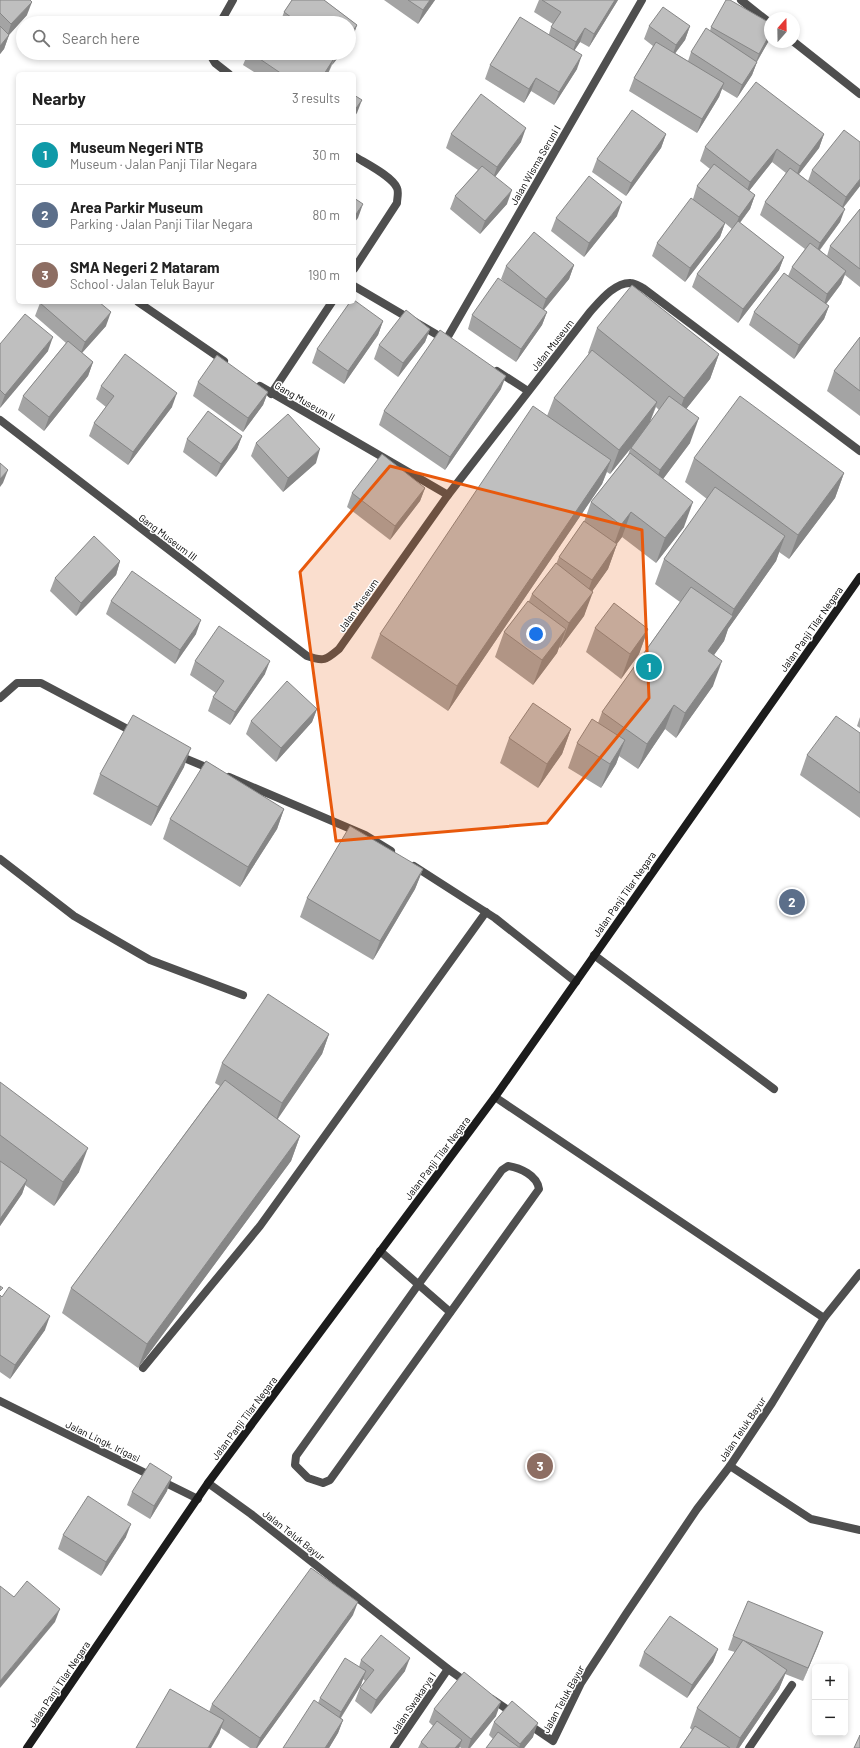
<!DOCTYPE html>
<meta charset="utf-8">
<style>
:root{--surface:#fff;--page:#f6f6f6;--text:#222;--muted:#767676;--line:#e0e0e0;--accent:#db2777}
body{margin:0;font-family:Barlow,sans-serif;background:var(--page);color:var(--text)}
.controls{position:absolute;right:12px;bottom:12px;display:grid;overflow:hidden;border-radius:6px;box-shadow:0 2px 6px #0003}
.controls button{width:36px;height:36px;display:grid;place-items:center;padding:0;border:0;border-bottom:1px solid var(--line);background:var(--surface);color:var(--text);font:20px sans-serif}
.compass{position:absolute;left:764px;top:12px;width:36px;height:36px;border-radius:50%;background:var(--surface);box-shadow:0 2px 6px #0003;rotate:20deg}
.you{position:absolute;left:536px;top:634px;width:14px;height:14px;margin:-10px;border:3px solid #fff;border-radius:50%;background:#1a73e8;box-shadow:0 0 0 6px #1a73e833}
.badge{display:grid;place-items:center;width:26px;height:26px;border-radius:50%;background:var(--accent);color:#fff;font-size:13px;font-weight:700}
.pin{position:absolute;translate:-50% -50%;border:2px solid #fff;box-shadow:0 1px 4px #0006}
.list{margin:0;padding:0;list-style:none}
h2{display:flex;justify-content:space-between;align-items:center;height:52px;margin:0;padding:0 16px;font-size:17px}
h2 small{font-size:13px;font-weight:400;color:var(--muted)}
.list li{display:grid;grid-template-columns:26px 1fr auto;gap:12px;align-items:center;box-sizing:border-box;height:60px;padding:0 16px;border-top:1px solid var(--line)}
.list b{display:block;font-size:15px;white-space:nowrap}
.list p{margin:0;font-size:13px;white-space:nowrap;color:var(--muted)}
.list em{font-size:13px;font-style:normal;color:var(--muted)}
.icon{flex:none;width:22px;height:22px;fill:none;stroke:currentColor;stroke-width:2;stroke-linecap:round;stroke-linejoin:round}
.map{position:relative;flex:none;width:860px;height:1748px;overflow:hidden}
.search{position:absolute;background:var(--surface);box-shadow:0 2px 6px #0003;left:16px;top:16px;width:340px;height:44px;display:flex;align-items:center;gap:10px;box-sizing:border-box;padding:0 14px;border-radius:22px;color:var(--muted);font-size:15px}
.panel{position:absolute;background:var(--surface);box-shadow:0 2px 6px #0003;left:16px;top:72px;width:340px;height:232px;border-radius:6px}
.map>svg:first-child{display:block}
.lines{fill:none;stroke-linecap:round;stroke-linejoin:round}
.lane{stroke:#4f4f4f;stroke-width:8}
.street{stroke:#4f4f4f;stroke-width:8}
.secondary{stroke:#1c1c1c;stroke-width:8}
.wall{fill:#a4a4a4;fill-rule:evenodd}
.shaded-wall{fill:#868686}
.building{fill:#bfbfbf;stroke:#868686}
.marked{fill:#e8590c;fill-opacity:0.2;stroke:#e8590c;stroke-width:3;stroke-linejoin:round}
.labels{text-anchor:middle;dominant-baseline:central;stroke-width:3;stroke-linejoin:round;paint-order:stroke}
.street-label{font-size:10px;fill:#000;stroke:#fff}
</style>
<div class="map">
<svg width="860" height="1748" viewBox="0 0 860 1748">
<rect width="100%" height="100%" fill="#fff"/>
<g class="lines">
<g class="lane">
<path d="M 508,1166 C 520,1168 537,1175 539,1189 L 330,1480 L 323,1483 L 308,1478 L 295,1465 L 296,1456 L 418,1285 L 502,1170 Z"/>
<polyline points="380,1251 450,1312"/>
<polyline points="143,1368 260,1226 486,912"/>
</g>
<g class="street">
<polyline points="741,0 770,23"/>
<polyline points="220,23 233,0"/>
<polyline points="794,42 860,94"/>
<polyline points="209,53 215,63 229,74"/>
<path d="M 354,156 C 365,163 392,176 397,188 C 399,192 397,199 397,203 L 354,269"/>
<polyline points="354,286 446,340"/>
<polyline points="138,302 224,361"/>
<polyline points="446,340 642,0"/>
<polyline points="497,371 528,391"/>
<polyline points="260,386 448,495"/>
<polyline points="271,394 332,302"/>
<path d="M 0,420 L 307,656 C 324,662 326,660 339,649 L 448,495 L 590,312 C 600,301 615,282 631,283 C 635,283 640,287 643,288 L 860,451"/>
<polyline points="0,698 17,683 41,683 135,733"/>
<polyline points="177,755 213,770"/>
<polyline points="229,777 365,835 391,851"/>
<polyline points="0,859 74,916 150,960 243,995"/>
<polyline points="414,866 495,918 576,982"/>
<polyline points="594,955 774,1089"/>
<polyline points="495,1097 824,1318"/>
<polyline points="0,1401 198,1499"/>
<polyline points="730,1466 811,1519 860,1530"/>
<polyline points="208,1483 251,1514 448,1669 469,1684"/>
<polyline points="492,1699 514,1714"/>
<polyline points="528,1724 553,1741 581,1683 626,1614 697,1509 730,1466 772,1403 824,1318 860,1273"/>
<polyline points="394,1748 448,1669"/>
<polyline points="749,1748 792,1685"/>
</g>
<polyline class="secondary" points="27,1748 208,1483 495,1097 860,577"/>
</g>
<g class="wall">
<polygon points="0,0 27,15 9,35 4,49 0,54"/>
<polygon points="292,0 324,0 357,25 352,39 349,43 349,23 268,23 272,17 280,23 284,12"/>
<polygon points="384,0 435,0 418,24"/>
<polygon points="539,0 618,0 589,47 580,42 574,50 577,69 554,105 531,91 524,103 485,79 490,65 549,34 551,27 553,24 534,12"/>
<polygon points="770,23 770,38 757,62 752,75 737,98 722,89 719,97 697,133 629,91 634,78 653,46 644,39 649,26 690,26 685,40 675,53 688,61 691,52 710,31 711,27"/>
<polygon points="248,53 342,53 332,65 328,74 257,74 243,65"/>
<polygon points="451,134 521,142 495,177 507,204 480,234 450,209 455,196 478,170 446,148"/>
<polygon points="666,134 661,148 626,196 592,172 597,159"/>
<polygon points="824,134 819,148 799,174 808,181 812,170 860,186 844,207 840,222 820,250 827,256 830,246 860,209 860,287 845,275 841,284 826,304 829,306 824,319 794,359 749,325 754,312 788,276 792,267 805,249 760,215 765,202 786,173 772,162 749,191 755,195 750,209 740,223 784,257 779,270 738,323 692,287 697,274 732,229 725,223 720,237 685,282 652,256 657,243 693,199 697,186 710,169 700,161 705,147"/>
<polygon points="617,216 584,257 551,231 556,218"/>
<polygon points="574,265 569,279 544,310 547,312 542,325 516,362 468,329 472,315 506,284 501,279 506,266"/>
<polygon points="40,303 106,326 82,353 93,362 88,376 44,431 18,410 23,396 66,343 35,316"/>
<polygon points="383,321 378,335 344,384 312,363 317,349"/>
<path d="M 597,328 L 719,354 L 710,379 L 686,409 L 690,443 L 663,479 L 684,527 L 656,563 L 622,537 L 617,544 L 608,569 L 592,591 L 584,616 L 560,648 L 559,647 L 557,653 L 533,685 L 495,657 L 504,632 L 529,601 L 532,594 L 556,564 L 559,557 L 584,522 L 591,502 L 628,455 L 630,449 L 610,474 L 607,472 L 602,484 L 448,711 L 371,658 L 380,634 L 547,416 L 554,398 L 589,354 L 588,353 ZM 656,407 L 659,410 L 650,422 Z"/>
<polygon points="430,329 425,342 398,377 374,359 379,345"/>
<polygon points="860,337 860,416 827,391 834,371"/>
<polygon points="0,344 48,351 0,408"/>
<polygon points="198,382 268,392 263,405 243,432 193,396"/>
<polygon points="101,386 172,407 128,465 89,436 94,423 106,407 96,399"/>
<polygon points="501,389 445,470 379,425 384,411"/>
<polygon points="242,436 237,449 216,477 183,452 187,439"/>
<polygon points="256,443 316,463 283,492 251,456"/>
<polygon points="694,458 844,473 835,498 789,559 779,552 776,561 728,629 724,641 714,655 713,686 676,738 665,729 638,769 619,756 616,764 601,788 568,768 577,743 598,723 602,712 680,602 655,584 664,559 707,499 685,482"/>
<polygon points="425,488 420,501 390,540 347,507 352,493"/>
<polygon points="120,561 116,575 76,616 50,591 55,578"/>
<polygon points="111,601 196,634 175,664 106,614"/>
<polygon points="595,628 648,629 639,654 621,679 586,652"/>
<polygon points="195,661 265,674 230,725 208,711 213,697 216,693 190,675"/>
<polygon points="317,709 312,722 276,762 246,734 251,721"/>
<polygon points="860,717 860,728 857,726"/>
<polygon points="571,729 562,754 538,788 500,763 509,738"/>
<polygon points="860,733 860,818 800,775 807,755"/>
<polygon points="184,767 151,826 93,794 100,774"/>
<polygon points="284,809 277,829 240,887 163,839 170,819"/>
<polygon points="423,869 415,889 373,960 300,917 307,898"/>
<polygon points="329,1034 322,1054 277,1119 300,1136 291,1161 138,1368 62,1313 71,1288 220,1086 215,1083 222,1063"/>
<polygon points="0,1082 79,1172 54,1206 25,1185 22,1194 0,1226"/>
<polygon points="0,1286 0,1295 45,1330 10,1379 0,1372"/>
<polygon points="167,1491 150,1519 127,1505 132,1492"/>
<polygon points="63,1535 126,1537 101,1576 58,1549"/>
<polygon points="353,1615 257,1748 250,1748 221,1728 219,1734 209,1712 212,1704"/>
<polygon points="823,1632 803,1681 785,1674 779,1689 739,1748 680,1748 692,1730 690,1728 697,1708 735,1652 728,1650 733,1636"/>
<polygon points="718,1649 713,1662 687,1698 639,1666 644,1652"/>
<polygon points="361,1660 405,1671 371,1714 355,1701 360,1688 365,1681 363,1679 361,1685 341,1718 343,1720 338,1733 329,1748 283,1748 318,1703 320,1698 359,1667"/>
<polygon points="434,1709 496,1716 470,1748 461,1748 460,1747 459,1748 418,1748 421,1742 433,1726 429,1722"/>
<polygon points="494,1722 533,1737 524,1748 486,1748 493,1739 489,1735"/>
</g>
<g class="shaded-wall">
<polygon points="430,0 435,0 418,24 423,10"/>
<polygon points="615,0 618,0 589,47 594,34"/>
<polygon points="32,2 27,15 7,37 11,24"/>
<polygon points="357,25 352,39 349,43 349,36"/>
<polygon points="690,26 685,40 671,59 676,45"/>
<polygon points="585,28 580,42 571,56 576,42"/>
<polygon points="770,34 770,39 754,66 757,62 752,75 737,98 742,85 754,67 759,54"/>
<polygon points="9,35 4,49 0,54 0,46"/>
<polygon points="337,53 342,53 332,65"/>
<polygon points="582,55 577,69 554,105 559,92"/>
<polygon points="333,60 328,73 328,74 323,74"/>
<polygon points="536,78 531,91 524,103 529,89"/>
<polygon points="724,83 719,97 697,133 702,119"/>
<polygon points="362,100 357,113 354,117 354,111"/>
<polygon points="526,128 521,142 492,181 497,167"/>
<polygon points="666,134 661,148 626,196 631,183"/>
<polygon points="824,134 819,148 795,179 800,166"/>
<polygon points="777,149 772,162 745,196 750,182"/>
<polygon points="860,179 860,186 841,210 846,197"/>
<polygon points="512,190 507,204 480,234 485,221"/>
<polygon points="755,195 750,209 734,230 739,217"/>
<polygon points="622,202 617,216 584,257 589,243"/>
<polygon points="363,204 358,218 354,223 354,217"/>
<polygon points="845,209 840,222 815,256 820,243"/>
<polygon points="725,223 720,237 685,282 690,268"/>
<polygon points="784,257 779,270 738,323 743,309"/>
<polygon points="574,265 569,279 541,313 546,299"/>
<polygon points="846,271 841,284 823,308 827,294"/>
<polygon points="829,306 824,319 794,359 799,345"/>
<polygon points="111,312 106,326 80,355 85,342"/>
<polygon points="547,312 542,325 516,362 521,349"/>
<polygon points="383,321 378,335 344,384 348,371"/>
<polygon points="430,329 425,342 398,377 403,363"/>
<polygon points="53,337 48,351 0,408 5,395"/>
<polygon points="719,354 710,379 675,423 684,398"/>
<polygon points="93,362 88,376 44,431 49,417"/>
<polygon points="506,376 501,389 445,470 450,457"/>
<polygon points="268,392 263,405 243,432 248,418"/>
<polygon points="177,393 172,407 128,465 133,452"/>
<polygon points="657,402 648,427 610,474 619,450"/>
<polygon points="699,418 690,443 651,495 660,470"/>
<polygon points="242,436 237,449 216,477 221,464"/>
<polygon points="320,449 316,463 283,492 288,478"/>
<polygon points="611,460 602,484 448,711 457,686"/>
<polygon points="8,470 3,483 0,487 0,479"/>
<polygon points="844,473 835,498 789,559 798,535"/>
<polygon points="425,488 420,501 390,540 395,526"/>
<polygon points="693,502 684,527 656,563 665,538"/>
<polygon points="631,512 622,537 612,550 621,525"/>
<polygon points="785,536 776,561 728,629 724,641 699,676 708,651 729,621 734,609"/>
<polygon points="617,544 608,569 584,603 593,592 584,616 560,648 569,623 583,605 592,580"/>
<polygon points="120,561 116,575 76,616 81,603"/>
<polygon points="201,620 196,634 175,664 180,650"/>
<polygon points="566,629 557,653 533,685 542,660"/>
<polygon points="648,629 639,654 621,679 630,654"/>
<polygon points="270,661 265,674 230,725 235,712"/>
<polygon points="722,661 713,686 676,738 685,713"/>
<polygon points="674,705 665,729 638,769 647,744"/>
<polygon points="317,709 312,722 276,762 281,748"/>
<polygon points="571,729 562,754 538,788 547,764"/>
<polygon points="625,740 616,764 601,788 610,764"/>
<polygon points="191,748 184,767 151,826 158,807"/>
<polygon points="284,809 277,829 240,887 248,867"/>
<polygon points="423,869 415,889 373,960 380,941"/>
<polygon points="329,1034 322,1054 275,1123 282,1103"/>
<polygon points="300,1136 291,1161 138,1368 147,1344"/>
<polygon points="88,1148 79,1172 54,1206 63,1182"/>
<polygon points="27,1180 22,1194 0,1226 0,1219"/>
<polygon points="50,1316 45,1330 10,1379 15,1365"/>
<polygon points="172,1477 167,1491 150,1519 154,1506"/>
<polygon points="131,1524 126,1537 101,1576 106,1562"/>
<polygon points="358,1602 353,1615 257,1748 256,1748 260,1738"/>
<polygon points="60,1609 55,1622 0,1688 0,1681"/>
<polygon points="823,1632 818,1646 803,1681 808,1668"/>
<polygon points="718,1649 713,1662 687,1698 692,1685"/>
<polygon points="410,1658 405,1671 371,1714 376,1700"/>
<polygon points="787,1670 779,1689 739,1748 736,1748 740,1738"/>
<polygon points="366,1671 361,1685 336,1725 341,1712"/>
<polygon points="501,1702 496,1716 470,1748 468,1748 471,1739"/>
<polygon points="224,1720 219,1734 211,1748 208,1748"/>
<polygon points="343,1720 338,1733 329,1748 325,1748"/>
<polygon points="538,1723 533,1737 524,1748 519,1748 520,1744"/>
<polygon points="462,1740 459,1748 455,1748"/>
</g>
<g class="building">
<polygon points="0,0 30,0 32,2 11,24 0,13"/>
<polygon points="292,0 324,0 357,25 349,36 349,23 299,23 284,12"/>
<polygon points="408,0 430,0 423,10"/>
<polygon points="542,0 615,0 594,34 585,28 576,42 551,27 561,12"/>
<polygon points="726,0 730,0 770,23 770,34 759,54 711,27"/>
<polygon points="663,7 690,26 676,45 649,26"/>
<polygon points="272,17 280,23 268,23"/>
<polygon points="520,17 582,55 559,92 536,78 529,89 490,65"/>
<polygon points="0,26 9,35 0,46"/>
<polygon points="706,28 757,62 742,85 691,52"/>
<polygon points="656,42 724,83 702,119 634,78"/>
<polygon points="251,53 324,53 333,60 324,74 282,74"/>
<polygon points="756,82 824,134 800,166 777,149 750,182 705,147"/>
<polygon points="481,94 526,128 497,167 451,134"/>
<polygon points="354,95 362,100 354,111"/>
<polygon points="632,110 666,134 631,183 597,159"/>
<polygon points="844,130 860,142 860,179 846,197 812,170"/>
<polygon points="714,164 755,195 739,217 697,186"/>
<polygon points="482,166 512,190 485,221 455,196"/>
<polygon points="790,168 845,209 820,243 765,202"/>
<polygon points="589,176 622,202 589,243 556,218"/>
<polygon points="354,198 363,204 354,217"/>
<polygon points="691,198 725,223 690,268 657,243"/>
<polygon points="860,209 860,269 830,246"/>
<polygon points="738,221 784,257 743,309 697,274"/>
<polygon points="534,232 574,265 546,299 506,266"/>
<polygon points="810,243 846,271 827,294 792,267"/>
<polygon points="784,273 829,306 799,345 754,312"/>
<polygon points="498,278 547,312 521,349 472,315"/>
<polygon points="632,285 719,354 684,398 597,328"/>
<polygon points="354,300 383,321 348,371 317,349 350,302 354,302"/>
<polygon points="41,302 99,302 111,312 85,342 40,303"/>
<polygon points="406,310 430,329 403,363 379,345"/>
<polygon points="25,314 53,337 5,395 0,390 0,344"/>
<polygon points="440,330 506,376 450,457 384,411"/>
<polygon points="860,337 860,391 834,371"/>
<polygon points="68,341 93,362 49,417 23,396"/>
<polygon points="592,350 657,402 619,450 554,398"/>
<polygon points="125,354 177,393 133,452 94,423 114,396 101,386"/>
<polygon points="217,355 268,392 248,418 198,382"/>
<polygon points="669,396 699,418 660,470 631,448"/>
<polygon points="740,396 844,473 798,535 694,458"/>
<polygon points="533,406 611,460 457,686 380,634"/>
<polygon points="208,411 242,436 221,464 187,439"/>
<polygon points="288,414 320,449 288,478 256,443"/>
<polygon points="630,453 693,502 665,538 631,512 621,525 591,502"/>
<polygon points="382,454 425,488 395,526 352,493"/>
<polygon points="0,463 8,470 0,479"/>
<polygon points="715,487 785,536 734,609 664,559"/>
<polygon points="584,521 617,544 592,580 559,557"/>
<polygon points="94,536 120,561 81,603 55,578"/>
<polygon points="556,563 593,592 569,623 532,594"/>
<polygon points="132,571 201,620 180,650 111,601"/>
<polygon points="691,587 733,616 708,651 722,661 685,713 674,705 647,744 602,712"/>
<polygon points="528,601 566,629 542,660 504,632"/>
<polygon points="614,603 648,629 630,654 595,628"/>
<polygon points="219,626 270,661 235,712 213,697 224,681 195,661"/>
<polygon points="287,681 317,709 281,748 251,721"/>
<polygon points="533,703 571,729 547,764 509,738"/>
<polygon points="133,715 191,748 158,807 100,774"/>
<polygon points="836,716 860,733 860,793 807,755"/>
<polygon points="592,719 625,740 610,764 577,743"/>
<polygon points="206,761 284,809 248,867 170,819"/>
<polygon points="350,826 423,869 380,941 307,898"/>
<polygon points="268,994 329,1034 282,1103 222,1063"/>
<polygon points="225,1080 300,1136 147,1344 71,1288"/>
<polygon points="0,1082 88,1148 63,1182 0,1135"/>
<polygon points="0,1161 27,1180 0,1219"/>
<polygon points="0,1286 3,1288 0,1291"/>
<polygon points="9,1287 50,1316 15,1365 0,1355 0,1295 2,1297"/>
<polygon points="150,1463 172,1477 154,1506 132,1492"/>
<polygon points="88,1496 131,1524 106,1562 63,1535"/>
<polygon points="311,1568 358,1602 260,1738 212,1704"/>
<polygon points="27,1581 60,1609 0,1681 0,1586 14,1597"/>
<polygon points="748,1601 823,1632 808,1668 733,1636"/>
<polygon points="670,1616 718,1649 692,1685 644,1652"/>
<polygon points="381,1635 410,1658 376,1700 360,1688 374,1670 361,1660"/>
<polygon points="743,1640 787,1670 740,1738 697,1708"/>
<polygon points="345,1658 366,1671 341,1712 320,1698"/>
<polygon points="464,1672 501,1702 471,1739 434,1709"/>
<polygon points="170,1689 224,1720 208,1748 136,1748"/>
<polygon points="314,1700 343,1720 325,1748 283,1748"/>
<polygon points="512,1701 538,1723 520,1744 494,1722"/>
<polygon points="437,1721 462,1740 455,1748 428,1748 421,1742"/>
<polygon points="695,1726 730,1748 680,1748"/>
<polygon points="498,1732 520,1748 486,1748"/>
<polygon points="860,1735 860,1748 854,1748"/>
</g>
<path class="marked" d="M 390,466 L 642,530 L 649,698 L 547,823 L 336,841 L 300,572 Z"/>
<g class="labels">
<g class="street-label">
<text transform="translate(535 165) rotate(-60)">Jalan Wisma Seruni I</text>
<text transform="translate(552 345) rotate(-52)">Jalan Museum</text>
<text transform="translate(305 401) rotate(30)">Gang Museum II</text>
<text transform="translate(168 537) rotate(37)">Gang Museum III</text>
<text transform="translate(358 605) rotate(-55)">Jalan Museum</text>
<text transform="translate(811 629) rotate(-55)">Jalan Panji Tilar Negara</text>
<text transform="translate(624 894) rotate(-55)">Jalan Panji Tilar Negara</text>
<text transform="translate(437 1158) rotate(-53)">Jalan Panji Tilar Negara</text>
<text transform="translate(244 1418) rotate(-53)">Jalan Panji Tilar Negara</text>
<text transform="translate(742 1429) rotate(-56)">Jalan Teluk Bayur</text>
<text transform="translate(103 1441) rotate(26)">Jalan Lingk. Irigasi</text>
<text transform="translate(294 1535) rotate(38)">Jalan Teluk Bayur</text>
<text transform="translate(59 1684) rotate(-56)">Jalan Panji Tilar Negara</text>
<text transform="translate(563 1699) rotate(-61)">Jalan Teluk Bayur</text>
<text transform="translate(413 1703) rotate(-56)">Jalan Swakarya I</text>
</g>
</g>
</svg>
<div class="controls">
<button>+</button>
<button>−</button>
</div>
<svg class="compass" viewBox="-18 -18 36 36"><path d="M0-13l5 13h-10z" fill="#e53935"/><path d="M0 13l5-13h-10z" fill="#767676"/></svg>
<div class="you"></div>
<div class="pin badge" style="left:649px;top:667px;background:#0f9aa8">1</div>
<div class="pin badge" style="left:792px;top:902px;background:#5c6f8a">2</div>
<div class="pin badge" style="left:540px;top:1466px;background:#8d6e63">3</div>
<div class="search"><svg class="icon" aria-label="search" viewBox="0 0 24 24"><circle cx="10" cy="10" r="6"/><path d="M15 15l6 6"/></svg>Search here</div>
<section class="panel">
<h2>Nearby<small>3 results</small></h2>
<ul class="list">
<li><span class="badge" style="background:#0f9aa8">1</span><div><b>Museum Negeri NTB</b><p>Museum · Jalan Panji Tilar Negara</p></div><em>30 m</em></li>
<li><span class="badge" style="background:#5c6f8a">2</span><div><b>Area Parkir Museum</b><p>Parking · Jalan Panji Tilar Negara</p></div><em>80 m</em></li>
<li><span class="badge" style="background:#8d6e63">3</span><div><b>SMA Negeri 2 Mataram</b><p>School · Jalan Teluk Bayur</p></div><em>190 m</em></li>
</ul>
</section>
</div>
